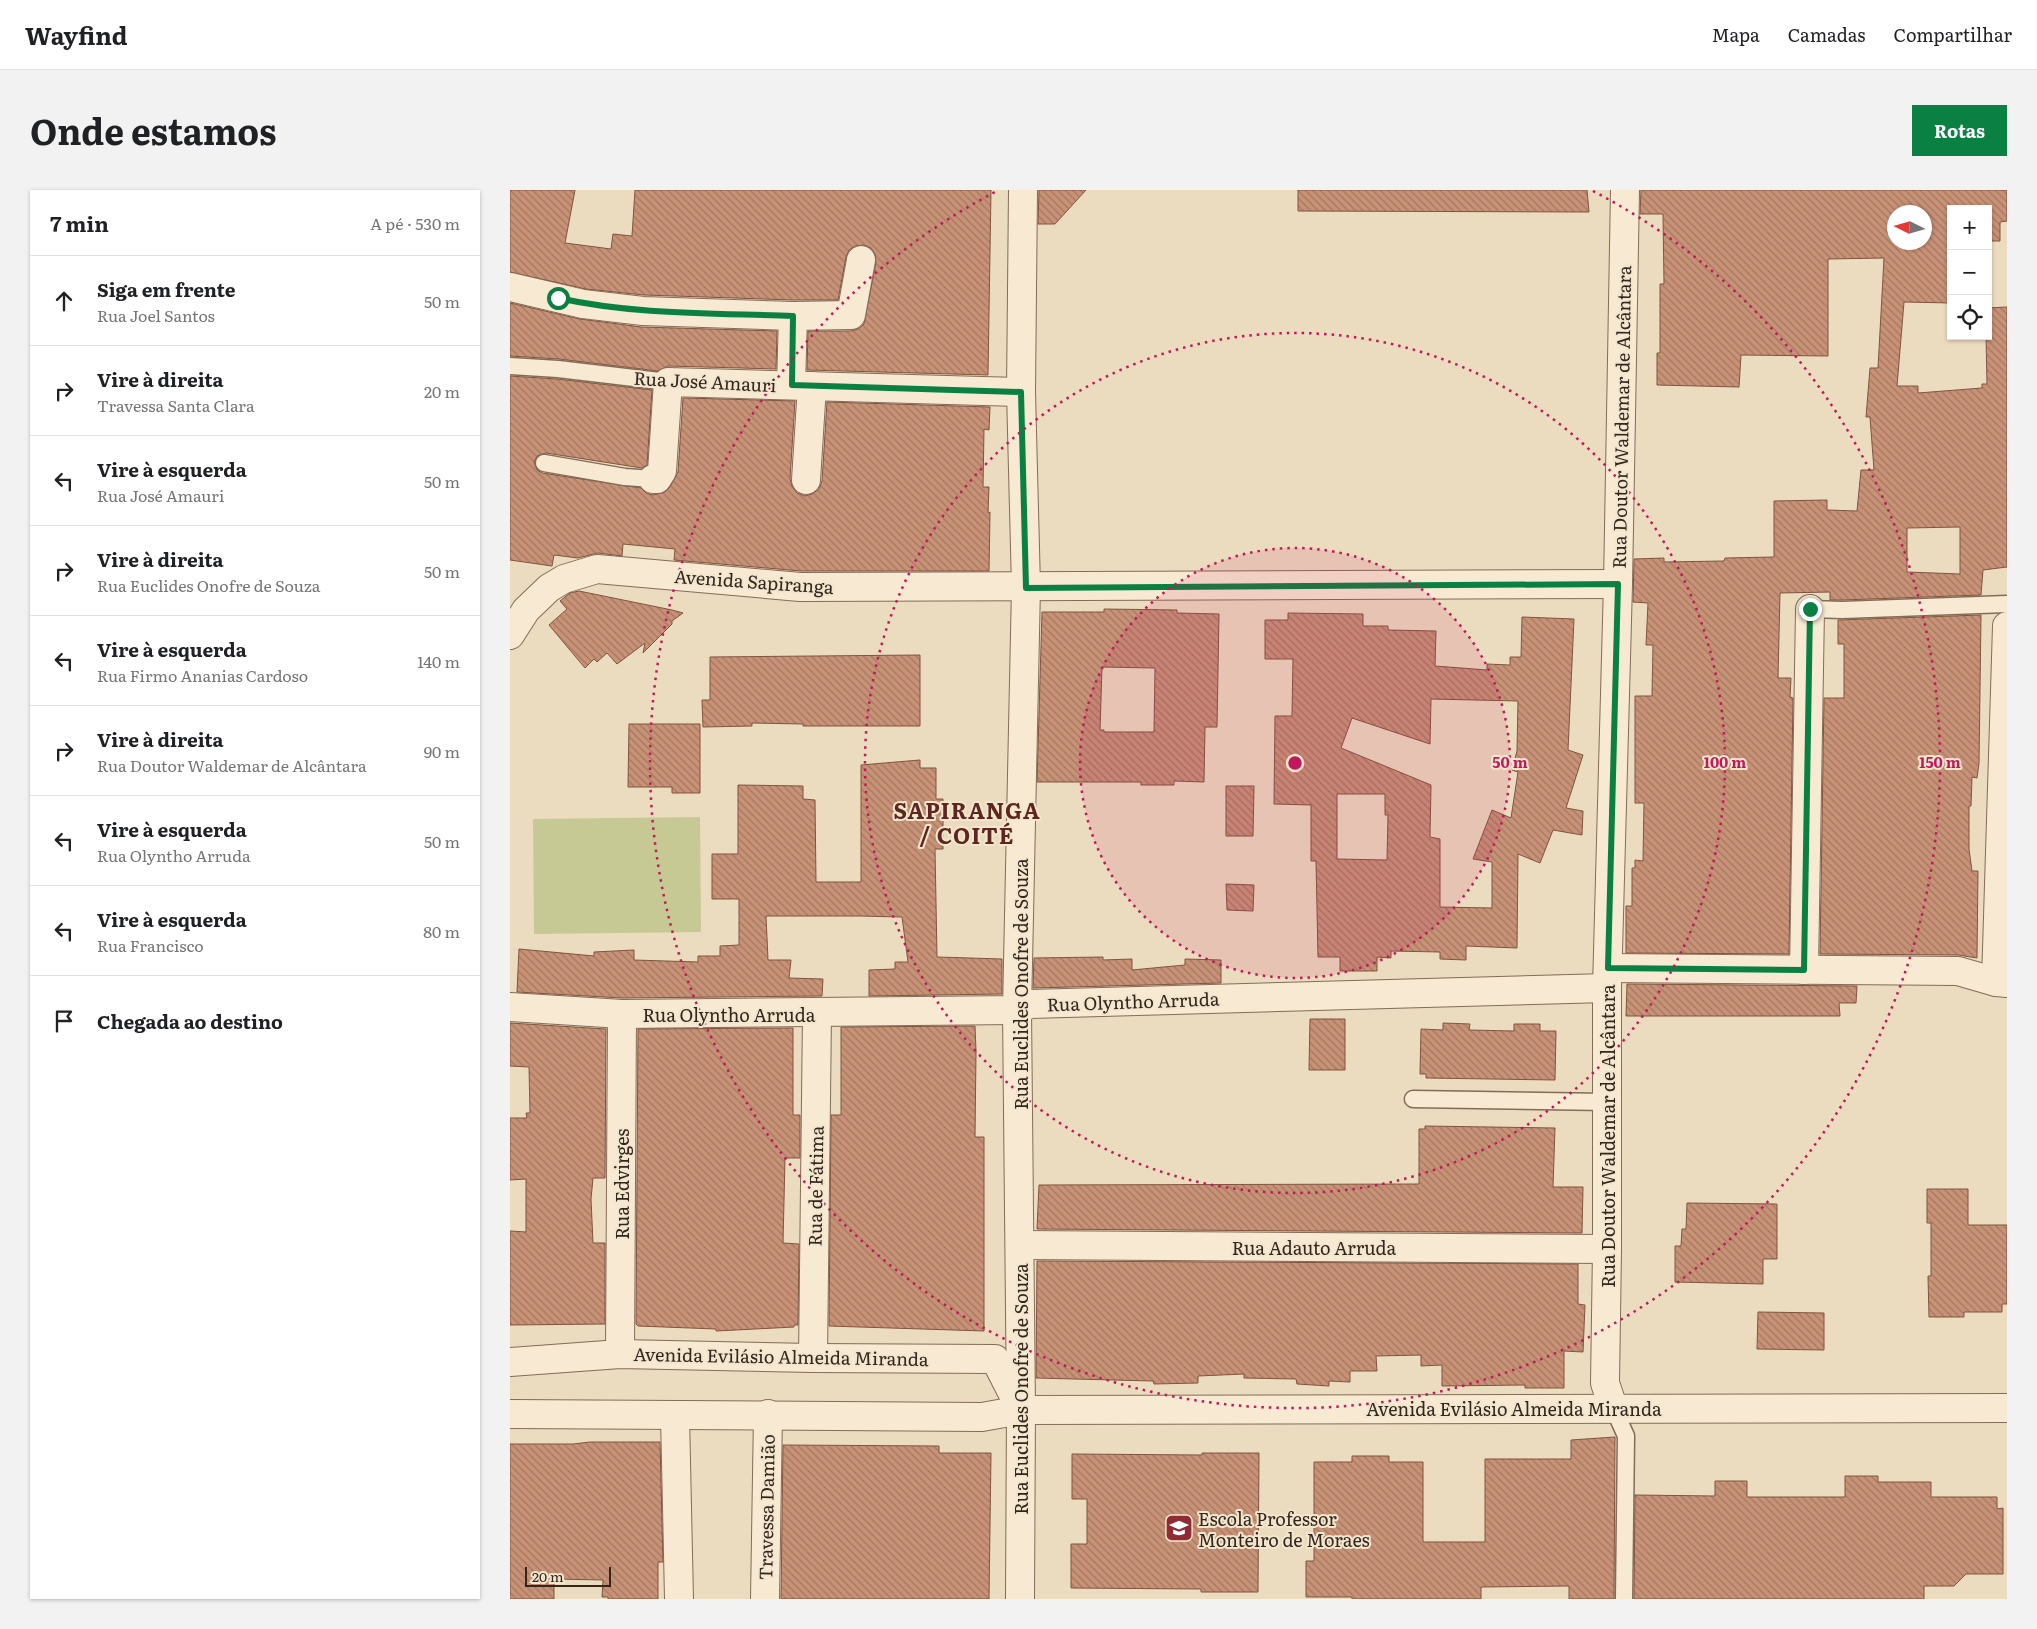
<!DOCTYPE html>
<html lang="pt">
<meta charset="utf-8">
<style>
:root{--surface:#fff;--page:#f2f2f2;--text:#202124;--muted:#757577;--line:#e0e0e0;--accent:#0b8043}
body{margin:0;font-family:Literata,serif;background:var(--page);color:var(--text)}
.controls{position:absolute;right:15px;top:15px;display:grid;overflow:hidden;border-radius:0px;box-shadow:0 1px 4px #0004}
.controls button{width:45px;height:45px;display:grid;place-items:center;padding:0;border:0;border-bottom:1px solid var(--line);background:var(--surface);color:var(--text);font:25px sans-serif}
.compass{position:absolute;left:1377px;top:15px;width:45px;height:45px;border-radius:50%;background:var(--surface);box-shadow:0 1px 4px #0004;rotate:275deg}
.scale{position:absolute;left:15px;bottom:12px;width:86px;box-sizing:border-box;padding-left:5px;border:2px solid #33261c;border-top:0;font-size:14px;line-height:18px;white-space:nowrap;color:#33261c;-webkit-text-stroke:4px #f3e6cf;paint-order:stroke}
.stop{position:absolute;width:15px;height:15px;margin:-11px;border:4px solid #0b8043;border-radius:50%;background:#fff}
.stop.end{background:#0b8043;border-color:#fff;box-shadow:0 1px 5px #0008}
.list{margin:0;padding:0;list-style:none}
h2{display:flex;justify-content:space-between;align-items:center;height:65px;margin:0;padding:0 20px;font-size:21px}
h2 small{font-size:16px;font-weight:400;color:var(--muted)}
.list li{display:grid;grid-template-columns:32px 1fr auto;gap:15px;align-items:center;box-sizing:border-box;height:90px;padding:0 20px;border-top:1px solid var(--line)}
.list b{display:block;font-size:19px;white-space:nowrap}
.list p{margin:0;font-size:16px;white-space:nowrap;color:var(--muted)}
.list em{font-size:16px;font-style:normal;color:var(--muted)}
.icon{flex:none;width:28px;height:28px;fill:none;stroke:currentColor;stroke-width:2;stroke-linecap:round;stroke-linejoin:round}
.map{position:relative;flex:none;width:1497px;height:1409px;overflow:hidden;border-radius:0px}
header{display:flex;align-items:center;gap:30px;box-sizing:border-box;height:70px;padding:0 25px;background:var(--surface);border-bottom:1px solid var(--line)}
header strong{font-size:24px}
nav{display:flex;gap:28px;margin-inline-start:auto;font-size:18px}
.intro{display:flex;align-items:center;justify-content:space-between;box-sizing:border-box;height:120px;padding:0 30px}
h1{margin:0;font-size:35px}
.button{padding:12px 22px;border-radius:0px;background:var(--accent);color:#fff;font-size:18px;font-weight:700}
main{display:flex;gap:30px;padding:0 30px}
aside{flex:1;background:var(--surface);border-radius:0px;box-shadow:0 1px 4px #0004}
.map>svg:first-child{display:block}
.green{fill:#c7c994}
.building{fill:url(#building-back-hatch);stroke:#81543f;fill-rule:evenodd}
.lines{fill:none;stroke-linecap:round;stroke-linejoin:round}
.service-casing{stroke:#836c59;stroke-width:19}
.minor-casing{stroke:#836c59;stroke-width:30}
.tertiary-casing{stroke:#836c59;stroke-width:30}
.service{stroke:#f7e9d2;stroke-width:16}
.minor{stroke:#f7e9d2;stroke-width:28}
.tertiary{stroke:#f7e9d2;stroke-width:28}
.route{stroke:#0b8043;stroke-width:6}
.ring{fill:none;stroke:#c2185b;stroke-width:2.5;stroke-dasharray:2.5 5}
.labels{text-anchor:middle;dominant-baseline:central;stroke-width:4;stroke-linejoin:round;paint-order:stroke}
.street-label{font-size:18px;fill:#33261c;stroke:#f3e6cf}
.poi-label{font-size:18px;fill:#33261c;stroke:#f3e6cf;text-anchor:start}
.district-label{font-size:22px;font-weight:bold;letter-spacing:1px;fill:#5e261e;stroke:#f3e6cf}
.centre{fill:#c2185b;stroke:#f3e6cf;stroke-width:2.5}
.ring-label{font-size:15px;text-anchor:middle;font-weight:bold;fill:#c2185b;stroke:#f3e6cf;stroke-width:4;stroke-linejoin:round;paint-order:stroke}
</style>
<header>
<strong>Wayfind</strong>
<nav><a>Mapa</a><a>Camadas</a><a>Compartilhar</a></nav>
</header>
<div class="intro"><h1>Onde estamos</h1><a class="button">Rotas</a></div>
<main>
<aside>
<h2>7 min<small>A pé · 530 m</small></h2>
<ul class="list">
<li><svg class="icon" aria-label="ahead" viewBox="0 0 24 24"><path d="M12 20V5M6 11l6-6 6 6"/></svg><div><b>Siga em frente</b><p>Rua Joel Santos</p></div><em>50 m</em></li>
<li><svg class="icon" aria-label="right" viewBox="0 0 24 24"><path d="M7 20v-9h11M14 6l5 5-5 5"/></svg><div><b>Vire à direita</b><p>Travessa Santa Clara</p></div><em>20 m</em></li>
<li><svg class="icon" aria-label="left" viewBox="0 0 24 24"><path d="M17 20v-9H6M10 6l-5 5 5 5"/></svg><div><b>Vire à esquerda</b><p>Rua José Amauri</p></div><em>50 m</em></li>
<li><svg class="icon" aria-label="right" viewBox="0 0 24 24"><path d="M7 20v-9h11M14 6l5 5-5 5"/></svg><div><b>Vire à direita</b><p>Rua Euclides Onofre de Souza</p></div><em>50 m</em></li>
<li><svg class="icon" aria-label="left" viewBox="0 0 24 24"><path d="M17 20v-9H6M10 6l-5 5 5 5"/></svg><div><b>Vire à esquerda</b><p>Rua Firmo Ananias Cardoso</p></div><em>140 m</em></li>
<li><svg class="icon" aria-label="right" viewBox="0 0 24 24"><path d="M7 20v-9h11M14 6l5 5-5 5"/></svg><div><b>Vire à direita</b><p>Rua Doutor Waldemar de Alcântara</p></div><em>90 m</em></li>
<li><svg class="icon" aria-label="left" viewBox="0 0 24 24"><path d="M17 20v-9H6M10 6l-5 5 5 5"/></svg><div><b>Vire à esquerda</b><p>Rua Olyntho Arruda</p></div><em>50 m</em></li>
<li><svg class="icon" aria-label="left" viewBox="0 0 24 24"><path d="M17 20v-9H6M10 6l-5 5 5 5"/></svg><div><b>Vire à esquerda</b><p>Rua Francisco</p></div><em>80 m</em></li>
<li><svg class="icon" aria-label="arrive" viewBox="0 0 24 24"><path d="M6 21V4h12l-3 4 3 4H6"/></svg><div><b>Chegada ao destino</b></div></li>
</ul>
</aside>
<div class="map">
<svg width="1497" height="1409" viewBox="0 0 1497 1409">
<defs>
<pattern id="building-back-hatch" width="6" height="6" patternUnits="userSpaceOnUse" patternTransform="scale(1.25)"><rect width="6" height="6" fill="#c89277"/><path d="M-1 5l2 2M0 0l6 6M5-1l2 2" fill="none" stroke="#a37761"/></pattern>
</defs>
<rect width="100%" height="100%" fill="#ebdbbf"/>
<polygon class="green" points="190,627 191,742 24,744 23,629"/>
<g class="building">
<polygon points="0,0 65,0 55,53 101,59 103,44 122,46 125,0 481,0 478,185 297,180 298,141 341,141 348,139 354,134 366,72 365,64 361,58 354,55 345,56 339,60 336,67 328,110 283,110 134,105 76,99 0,82"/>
<polygon points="529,0 576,0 545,34 528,34"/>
<polygon points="788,0 1077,0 1079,22 788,21"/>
<path d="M 1131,0 L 1497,0 L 1497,31 L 1490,32 L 1490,51 L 1478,51 L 1478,19 L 1441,19 L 1441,113 L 1394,112 L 1387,196 L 1408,196 L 1408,203 L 1472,198 L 1472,194 L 1477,194 L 1476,146 L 1478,146 L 1478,118 L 1497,117 L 1497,377 L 1473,380 L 1471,405 L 1332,410 L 1320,410 L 1320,402 L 1270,403 L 1268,488 L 1281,488 L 1280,507 L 1283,508 L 1279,764 L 1116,763 L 1116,716 L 1122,716 L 1122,678 L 1125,678 L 1125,670 L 1133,671 L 1134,613 L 1125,613 L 1125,506 L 1142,506 L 1143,455 L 1136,455 L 1138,413 L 1123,412 L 1124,369 L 1154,368 L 1154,372 L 1214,371 L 1215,368 L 1264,367 L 1264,311 L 1317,310 L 1317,320 L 1347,321 L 1351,280 L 1364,280 L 1360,227 L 1356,227 L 1360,178 L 1368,178 L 1374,68 L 1318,69 L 1318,166 L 1231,165 L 1229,197 L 1147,195 L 1147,163 L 1150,163 L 1150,94 L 1154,94 L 1153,24 L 1130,24 ZM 1384,22 L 1414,22 L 1414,52 L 1384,52 ZM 1450,337 L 1450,384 L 1397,382 L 1397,338 Z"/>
<polygon points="0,113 70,129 131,137 267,141 266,179 158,176 148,181 49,169 0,166"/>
<polygon points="0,186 47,189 142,200 137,275 132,278 36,263 27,266 24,272 27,280 32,283 131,298 136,303 143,305 155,302 160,297 168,282 173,208 285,211 280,289 282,296 287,303 295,306 302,304 309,299 312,291 317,212 480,217 479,240 474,239 473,297 479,297 478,323 480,322 479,381 291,381 164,370 165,359 113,354 112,366 88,363 68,368 44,365 42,376 0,370"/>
<polygon points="69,401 162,420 173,423 162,431 162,434 133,463 135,453 107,474 97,463 87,472 84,469 75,478 39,435 57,419 50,411 60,403"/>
<path d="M 594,419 L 667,420 L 667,423 L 709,424 L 707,537 L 695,537 L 694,592 L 664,591 L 664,595 L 631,595 L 631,592 L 527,592 L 532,422 L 594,422 ZM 592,477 L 645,478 L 644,542 L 594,542 L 594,540 L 590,540 Z"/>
<path d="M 778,423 L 853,424 L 853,436 L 878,436 L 878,440 L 926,441 L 925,476 L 977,480 L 977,474 L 1000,475 L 1000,467 L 1011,467 L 1012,427 L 1064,429 L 1058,560 L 1073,565 L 1056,618 L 1073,621 L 1072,645 L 1043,640 L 1030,673 L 1008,664 L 1007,758 L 956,756 L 956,770 L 930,769 L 930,762 L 881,761 L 881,768 L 867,767 L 867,781 L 830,781 L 830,767 L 808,767 L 806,671 L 801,671 L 801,615 L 764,614 L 765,526 L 782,526 L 783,469 L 755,469 L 755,430 L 778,430 ZM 921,509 L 1008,511 L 1007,561 L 1002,580 L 1008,582 L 1001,628 L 982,620 L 963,669 L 982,672 L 982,718 L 930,717 L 930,649 L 920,647 L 921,595 L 831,558 L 842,528 L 920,554 ZM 827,604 L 875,604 L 875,625 L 878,625 L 877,670 L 827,669 Z"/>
<polygon points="1471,425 1469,573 1467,588 1462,587 1461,616 1459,616 1459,659 1462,681 1468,681 1467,768 1448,765 1310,764 1314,508 1334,508 1334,454 1328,454 1328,430"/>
<polygon points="410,465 410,536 293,536 293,534 242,533 242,536 193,537 192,510 200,510 200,467"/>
<polygon points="119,534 190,534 190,603 162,603 162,597 118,597"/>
<polygon points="410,570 410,578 426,578 426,609 433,609 433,659 425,659 427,767 492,769 492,804 359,806 359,780 385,779 385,772 398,772 392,727 350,726 256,726 258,770 281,770 279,788 313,789 312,806 112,808 7,802 9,759 84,766 84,762 124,760 124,770 188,772 188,766 210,766 210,756 229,755 229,709 202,709 202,664 228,664 228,595 293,596 293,609 305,610 306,692 351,692 351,575"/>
<polygon points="716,596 744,596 743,646 716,646"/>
<polygon points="716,694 744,695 743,721 717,720"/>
<polygon points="593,767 593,770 622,769 622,780 675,775 675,769 711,770 711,793 523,798 524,768"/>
<polygon points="1117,794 1347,796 1346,813 1329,813 1330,826 1116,826"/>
<polygon points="800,829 835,829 835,880 799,880"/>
<polygon points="0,833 96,839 95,988 83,988 81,1009 83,1053 95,1053 95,1134 0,1135 0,1041 16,1042 16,989 0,990 0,928 17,928 16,923 20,923 19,877 0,876"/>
<polygon points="933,833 960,834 959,840 1004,841 1004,834 1030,834 1030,841 1046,841 1045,890 916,888 916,884 910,884 911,839 933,840"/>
<polygon points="465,836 466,861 465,947 474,947 474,1141 319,1136 321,925 331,925 331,837"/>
<polygon points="283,838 283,925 290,925 290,968 275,968 273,1053 289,1054 288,1135 284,1135 284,1137 206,1141 206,1139 128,1136 126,1134 128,839"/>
<polygon points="915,936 1045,938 1043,997 1073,997 1072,1043 527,1039 529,995 909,994 909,939 915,939"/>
<polygon points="1417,999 1458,999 1458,1035 1497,1035 1497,1114 1492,1114 1492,1122 1454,1122 1454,1127 1419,1127 1418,1086 1421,1086 1421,1033 1417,1033"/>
<polygon points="1177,1013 1267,1014 1267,1069 1253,1069 1253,1094 1165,1092 1165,1056 1171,1056 1172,1039 1176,1039"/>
<polygon points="527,1071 1068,1074 1068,1114 1075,1115 1073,1162 1054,1161 1054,1198 1015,1198 1015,1195 932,1196 932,1175 911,1176 911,1165 866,1166 867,1181 840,1181 840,1192 819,1191 819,1196 787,1194 786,1189 734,1188 734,1184 688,1186 688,1193 644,1194 643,1191 526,1188"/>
<polygon points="1248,1122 1314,1123 1314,1160 1247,1159"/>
<polygon points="1105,1247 1104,1409 1059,1409 1059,1396 971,1397 971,1409 842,1409 842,1407 796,1407 796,1371 804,1371 804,1272 842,1272 842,1266 879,1266 879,1272 913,1272 913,1352 975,1352 975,1269 1061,1269 1061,1250"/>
<polygon points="80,1252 150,1252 153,1372 148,1372 148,1409 98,1409 98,1407 92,1407 93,1390 44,1389 44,1409 0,1409 0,1254 63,1254"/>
<polygon points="273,1255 429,1256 429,1263 481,1263 479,1409 271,1409"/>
<polygon points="692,1263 749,1263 748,1402 691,1402 691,1399 561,1398 561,1354 577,1354 577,1309 562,1309 562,1264 692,1265"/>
<polygon points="1335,1286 1368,1286 1368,1292 1421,1292 1421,1307 1487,1307 1487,1319 1493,1318 1493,1384 1456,1384 1444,1396 1414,1396 1414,1409 1124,1409 1125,1305 1205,1306 1205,1291 1237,1291 1237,1307 1335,1307"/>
</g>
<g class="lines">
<defs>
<g id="service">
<polyline points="0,176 48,179 158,192"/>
<polyline points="34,273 115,287 143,289"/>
<polyline points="1300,419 1332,420 1497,414"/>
<polyline points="903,909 1097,912"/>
<polyline points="1103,1217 1116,1246 1114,1409"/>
</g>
<g id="minor">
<polyline points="0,97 73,114 133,121 283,126 341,125 351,70"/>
<polyline points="281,195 283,126"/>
<polyline points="143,289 147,289 152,281 158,192 511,202"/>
<polyline points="296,290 302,196"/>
<polyline points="0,445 16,420 39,398 54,389 87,379 290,397 1108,394"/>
<polyline points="1098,778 1448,781 1486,792 1497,793"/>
<polyline points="1294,780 1300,419"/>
<polyline points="1486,792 1497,436"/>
<polyline points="0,817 112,824 507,820 520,814 1097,798"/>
<polyline points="510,1055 1097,1059"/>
<polyline points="110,1164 112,824"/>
<polyline points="303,1168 307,823"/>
<polyline points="1103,1217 1095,1193 1097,1059 1097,798 1108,394 1115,0"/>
<polyline points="165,1226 169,1409"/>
<polyline points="255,1409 258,1224"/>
<polyline points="510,1409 511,1220 507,820 516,397 511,202 513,0"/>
</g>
<g id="tertiary">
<polyline points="0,1172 110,1164 303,1168 485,1169 511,1220"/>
<polyline points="0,1224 472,1227 511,1220 1497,1218"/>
</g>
</defs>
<use href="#service" class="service-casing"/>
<use href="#minor" class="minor-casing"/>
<use href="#tertiary" class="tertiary-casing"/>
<use href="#service" class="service"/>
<use href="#minor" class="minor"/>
<use href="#tertiary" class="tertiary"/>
</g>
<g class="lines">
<path class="route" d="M 48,108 C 125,125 205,123 283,126 L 282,195 L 511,202 L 516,398 L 1108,394 L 1098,778 L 1294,780 L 1300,419"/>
</g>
<circle cx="785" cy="573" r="215" fill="#c2185b" fill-opacity=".12"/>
<g class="ring">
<circle cx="785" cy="573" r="215"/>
<circle cx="785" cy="573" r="430"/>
<path d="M1083 1A645 645 0 1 1 487 1"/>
</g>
<defs>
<symbol id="school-square" viewBox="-11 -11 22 22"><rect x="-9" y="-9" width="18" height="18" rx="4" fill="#902b34" stroke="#f3e6cf"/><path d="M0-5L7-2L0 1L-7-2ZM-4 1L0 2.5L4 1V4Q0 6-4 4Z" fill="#fff"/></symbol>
</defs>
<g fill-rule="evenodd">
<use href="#school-square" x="653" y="1322" width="32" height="32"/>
</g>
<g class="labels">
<g class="street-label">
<text transform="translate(195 191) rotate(3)">Rua José Amauri</text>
<text transform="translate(1111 227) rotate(-89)">Rua Doutor Waldemar de Alcântara</text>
<text transform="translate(244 391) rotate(4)">Avenida Sapiranga</text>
<text transform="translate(510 794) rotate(-90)">Rua Euclides Onofre de Souza</text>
<text transform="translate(623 811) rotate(-2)">Rua Olyntho Arruda</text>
<text x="219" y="824">Rua Olyntho Arruda</text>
<text transform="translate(1097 946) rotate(-90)">Rua Doutor Waldemar de Alcântara</text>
<text transform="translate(111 994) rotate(-90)">Rua Edvirges</text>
<text transform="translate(305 996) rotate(-89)">Rua de Fátima</text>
<text x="804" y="1057">Rua Adauto Arruda</text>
<text transform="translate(271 1166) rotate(1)">Avenida Evilásio Almeida Miranda</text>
<text transform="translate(510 1199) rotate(-90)">Rua Euclides Onofre de Souza</text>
<text x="1004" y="1218">Avenida Evilásio Almeida Miranda</text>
<text transform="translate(256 1317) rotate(-89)">Travessa Damião</text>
</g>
<g class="poi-label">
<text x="688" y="1328">Escola Professor<tspan x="688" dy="21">Monteiro de Moraes</tspan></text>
</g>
<g class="district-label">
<text x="457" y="619">SAPIRANGA<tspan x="457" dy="25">/ COITÉ</tspan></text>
</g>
</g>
<circle cx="785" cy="573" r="8" class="centre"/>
<g class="ring-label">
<text x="1000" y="578">50 m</text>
<text x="1215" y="578">100 m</text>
<text x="1430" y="578">150 m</text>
</g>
</svg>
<div class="controls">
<button>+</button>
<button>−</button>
<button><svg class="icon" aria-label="locate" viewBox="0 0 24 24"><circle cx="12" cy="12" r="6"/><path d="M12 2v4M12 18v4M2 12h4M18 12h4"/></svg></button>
</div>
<svg class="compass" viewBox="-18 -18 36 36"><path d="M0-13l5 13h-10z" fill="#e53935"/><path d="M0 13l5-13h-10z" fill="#757577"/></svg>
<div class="scale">20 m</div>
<div class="stop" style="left:48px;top:108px"></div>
<div class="stop end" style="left:1300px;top:419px"></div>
</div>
</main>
